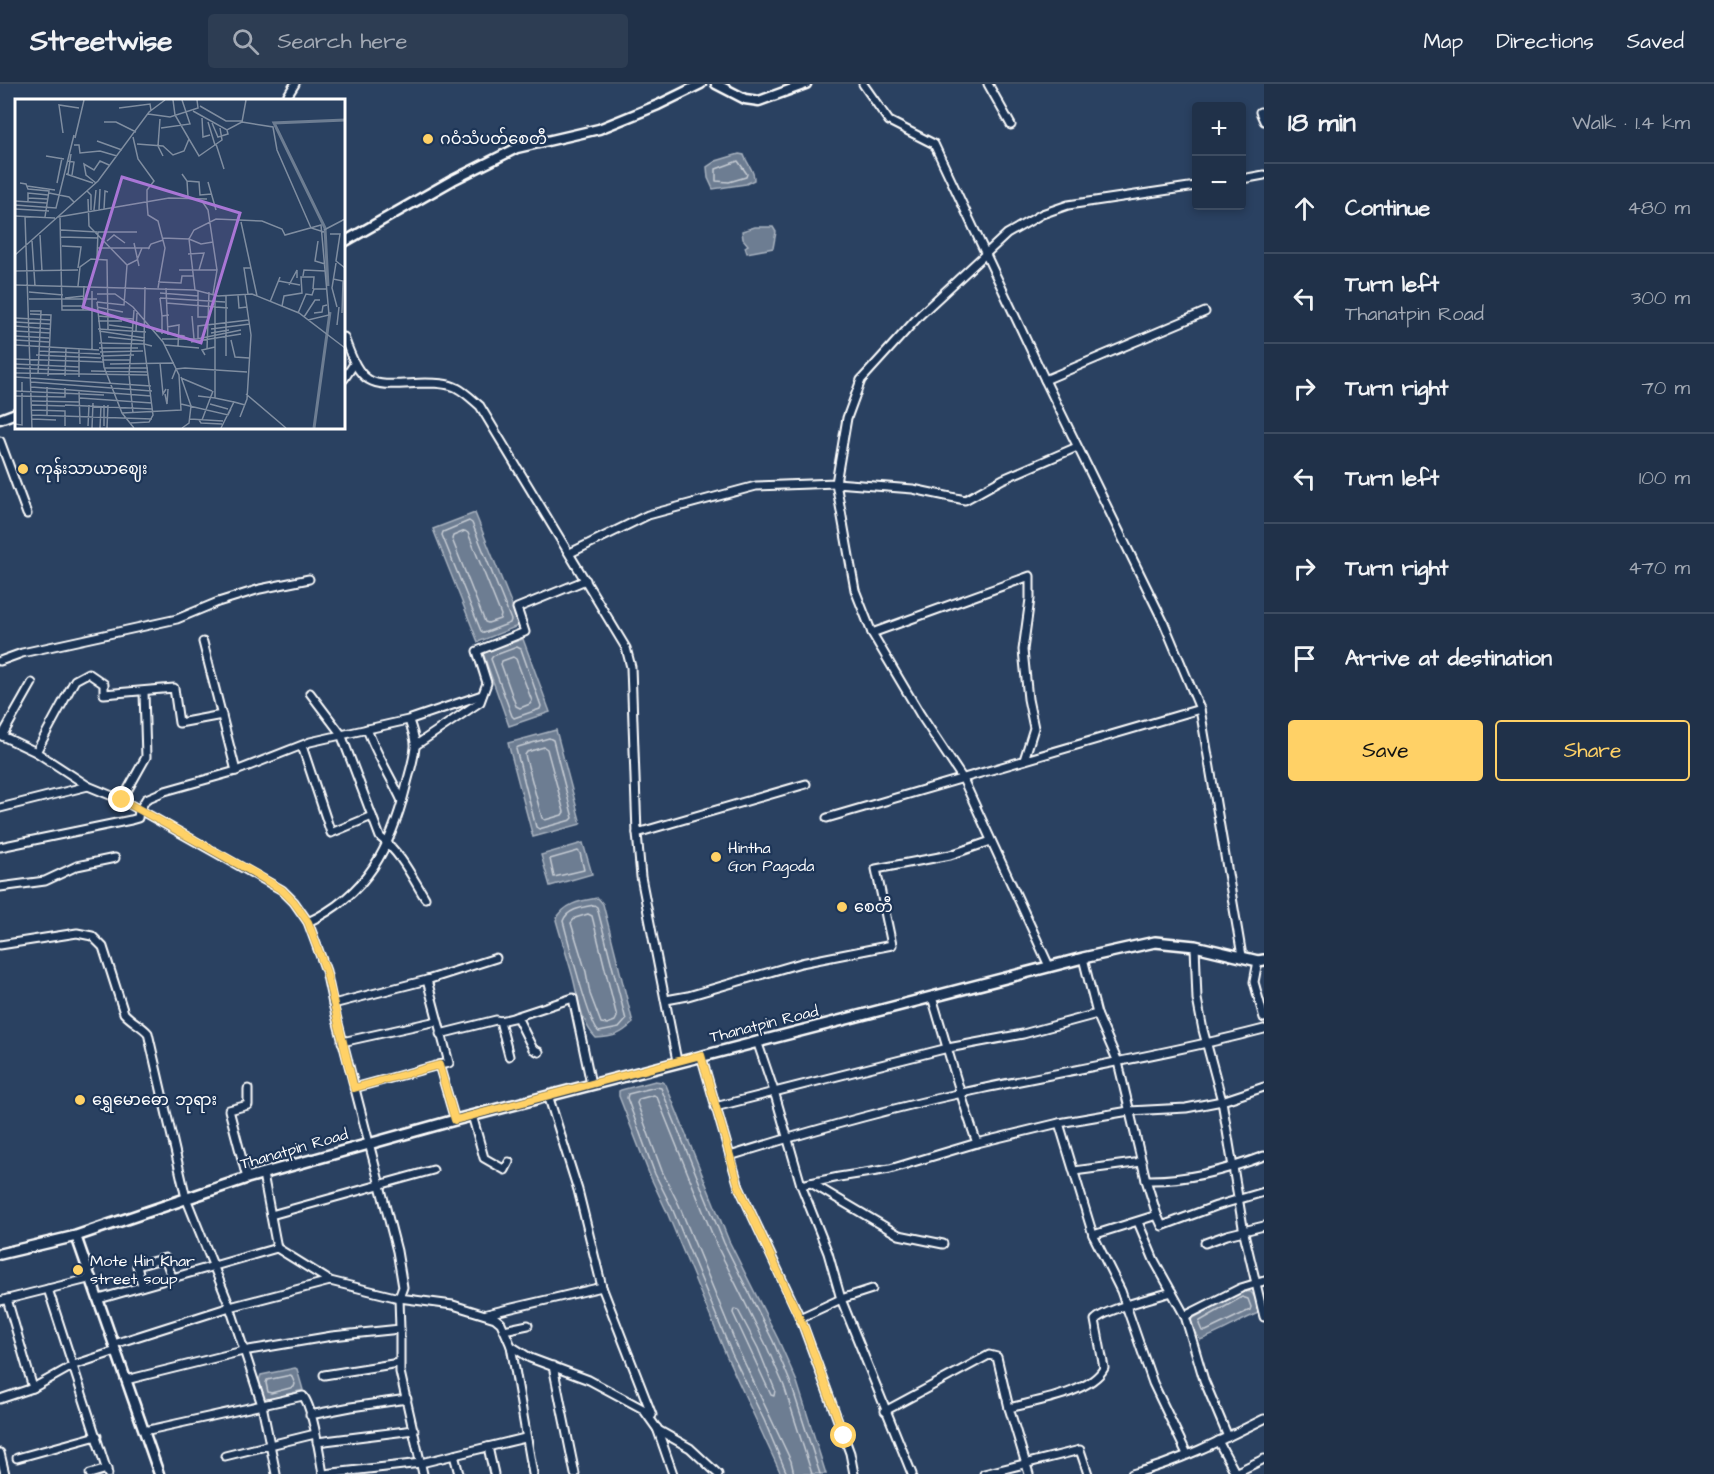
<!DOCTYPE html>
<meta charset="utf-8">
<style>
:root{--surface:#203149;--page:#2d3d53;--text:#f1f3f6;--muted:#a2a9b4;--line:#3d4c61;--accent:#ffd166}
body{margin:0;font-family:"Architects Daughter","Noto Sans Myanmar",sans-serif;background:var(--page);color:var(--text)}
.controls{position:absolute;right:18px;top:18px;display:grid;overflow:hidden;border-radius:6px;box-shadow:0 3px 9px #0003}
.controls button{width:54px;height:54px;display:grid;place-items:center;padding:0;border:0;border-bottom:2px solid var(--line);background:var(--surface);color:var(--text);font:30px sans-serif}
.stop{position:absolute;width:18px;height:18px;margin:-14px;border:4px solid #ffd166;border-radius:50%;background:#fff}
.stop.end{background:#ffd166;border-color:#fff;box-shadow:0 2px 6px #0008}
.list{margin:0;padding:0;list-style:none}
h2{display:flex;justify-content:space-between;align-items:center;height:78px;margin:0;padding:0 24px;font-size:26px}
h2 small{font-size:20px;font-weight:400;color:var(--muted)}
.list li{display:grid;grid-template-columns:39px 1fr auto;gap:18px;align-items:center;box-sizing:border-box;height:90px;padding:0 24px;border-top:2px solid var(--line)}
.list b{display:block;font-size:22px;white-space:nowrap}
.list p{margin:0;font-size:20px;white-space:nowrap;color:var(--muted)}
.list em{font-size:20px;font-style:normal;color:var(--muted)}
.actions{display:flex;gap:12px;padding:18px 24px}
.actions a{flex:1;padding:14px 0;border:2px solid var(--accent);border-radius:6px;text-align:center;font-size:21px;color:var(--accent)}
.actions .main{background:var(--accent);color:#111}
.icon{flex:none;width:33px;height:33px;fill:none;stroke:currentColor;stroke-width:2;stroke-linecap:round;stroke-linejoin:round}
.map{position:relative;flex:none;width:1264px;height:1390px;overflow:hidden}
header{display:flex;align-items:center;gap:36px;box-sizing:border-box;height:84px;padding:0 30px;background:var(--surface);border-bottom:2px solid var(--line)}
header strong{font-size:28px}
nav{display:flex;gap:33px;margin-inline-start:auto;font-size:21px}
.search{width:420px;height:54px;background:var(--page);display:flex;align-items:center;gap:15px;box-sizing:border-box;padding:0 21px;border-radius:6px;color:var(--muted);font-size:22px}
main{display:flex}
aside{flex:1;background:var(--surface)}
.map>svg:first-child{display:block}
.water{fill:#6d7d92;stroke:#a7b1be;stroke-width:1.5}
.lines{fill:none;stroke-linecap:round;stroke-linejoin:round}
.shore{stroke:#c5cbd3;stroke-width:1.5}
.minor-casing{stroke:#fff;stroke-width:11}
.tertiary-casing{stroke:#fff;stroke-width:13}
.secondary-casing{stroke:#fff;stroke-width:14}
.minor{stroke:#1d3557;stroke-width:7}
.tertiary{stroke:#1d3557;stroke-width:8}
.secondary{stroke:#1d3557;stroke-width:9}
.route{stroke:#ffd166;stroke-width:8}
.poi-dot{fill:#ffd166;stroke:#1d3557;stroke-width:2}
.labels{text-anchor:middle;dominant-baseline:central;stroke-width:4.5;stroke-linejoin:round;paint-order:stroke}
.poi-label{font-size:16px;fill:#fff;stroke:#1d3557;text-anchor:start}
.street-label{font-size:16px;fill:#fff;stroke:#1d3557}
.inset-river{fill:none;stroke:#6d7d92;stroke-width:3}
.inset-road{fill:none;stroke:#7f8da0;stroke-width:1.5}
.view{fill:#a976d5;fill-opacity:0.15;stroke:#a976d5;stroke-width:3}
.inset-edge{fill:none;stroke:#fff;stroke-width:3}
</style>
<header>
<strong>Streetwise</strong>
<div class="search"><svg class="icon" aria-label="search" viewBox="0 0 24 24"><circle cx="10" cy="10" r="6"/><path d="M15 15l6 6"/></svg>Search here</div>
<nav><a>Map</a><a>Directions</a><a>Saved</a></nav>
</header>
<main>
<div class="map">
<svg width="1264" height="1390" viewBox="0 0 1264 1390">
<rect width="100%" height="100%" fill="#2a4161"/>
<filter id="ink" filterUnits="userSpaceOnUse"><feTurbulence type="fractalNoise" baseFrequency=".0167" numOctaves="2"/><feDisplacementMap in="SourceGraphic" scale="12" xChannelSelector="R" yChannelSelector="G"/><feConvolveMatrix kernelMatrix="1 2 1 2 8 2 1 2 1" color-interpolation-filters="sRGB"/></filter>
<g filter="url(#ink)">
<g class="water">
<path d="M 739,70 L 744,71 C 747,80 755,87 754,96 L 746,100 L 713,105 L 708,94 L 707,83 L 716,77 Z"/>
<polygon points="755,143 773,143 776,148 773,164 747,169 745,163 748,161 743,155 742,147"/>
<polygon points="475,429 520,541 478,558 433,445"/>
<polygon points="523,555 550,628 509,642 483,569"/>
<polygon points="556,646 581,740 533,753 508,659"/>
<polygon points="583,759 592,790 550,802 541,771"/>
<path d="M 598,814 L 603,820 L 633,939 C 620,951 614,953 596,954 C 580,938 578,911 572,890 C 567,872 561,854 556,836 C 564,819 580,817 598,814 Z"/>
<polygon points="655,997 662,998 666,1001 729,1157 778,1255 797,1298 826,1390 781,1390 727,1273 666,1126 650,1092 619,1012 619,1007 621,1006"/>
<path d="M 1242,1207 L 1251,1208 L 1256,1215 L 1258,1229 C 1239,1237 1221,1249 1200,1256 L 1190,1236 Z"/>
<polygon points="295,1284 297,1285 303,1306 267,1316 264,1315 259,1296 261,1291"/>
</g>
<g class="lines">
<g class="shore">
<polygon points="738,77 747,90 746,93 729,98 716,97 716,85"/>
<polygon points="469,437 472,439 511,536 510,539 484,549 481,547 442,451 443,448"/>
<polygon points="465,447 468,449 501,531 500,535 488,539 485,538 452,455 453,452"/>
<polygon points="517,563 521,565 541,622 540,625 514,634 512,632 491,575 493,572"/>
<polygon points="513,573 516,575 532,617 530,620 520,624 516,622 501,580 502,577"/>
<polygon points="549,654 553,656 573,734 571,736 539,745 536,743 516,665 518,663"/>
<polygon points="544,663 547,665 564,728 562,731 545,736 542,734 525,671 527,668"/>
<polygon points="578,767 580,769 584,786 554,793 550,775"/>
<path d="M 594,821 L 597,823 L 626,936 L 619,944 L 599,948 C 589,942 568,855 563,837 C 567,825 583,823 594,821 Z"/>
<polygon points="588,830 592,832 617,933 615,937 607,940 601,939 590,910 586,888 571,839 575,834"/>
<polygon points="1242,1213 1248,1215 1251,1223 1250,1226 1206,1247 1202,1247 1199,1240 1200,1237"/>
<polygon points="734,1225 738,1226 758,1264 775,1306 774,1312 771,1311 733,1229"/>
<polygon points="291,1291 295,1300 294,1303 271,1309 268,1308 266,1299 267,1296"/>
<polyline points="787,1390 764,1336 732,1270 672,1124 655,1090 627,1014 628,1010 656,1003 661,1004 724,1159 773,1257 791,1300 820,1390"/>
<polyline points="794,1390 791,1377 739,1267 679,1121 662,1087 637,1019 639,1015 654,1011 657,1013 717,1162 766,1261 784,1302 812,1390"/>
</g>
<defs>
<g id="minor">
<polyline points="863,0 889,37 934,60 1045,296 1164,539 1200,625"/>
<polyline points="988,0 1011,41"/>
<polyline points="285,16 295,0"/>
<polyline points="1260,28 1264,37"/>
<polyline points="1242,95 1264,91"/>
<path d="M 344,253 C 363,308 373,301 425,299 C 435,299 448,299 457,304 C 465,308 473,316 480,322 L 626,564 L 631,583 L 637,749 L 641,793 L 677,977"/>
<polyline points="344,295 354,280"/>
<polyline points="1045,296 1205,228"/>
<polyline points="0,357 27,430"/>
<polyline points="570,469 648,431 756,402 836,399 847,334 861,296 920,231 1007,150 1042,130 1068,121 1196,102"/>
<polyline points="872,549 1030,492 1030,515 1023,566 1028,615 1034,644 1024,676"/>
<polyline points="203,558 236,687"/>
<polyline points="0,577 22,569 177,535 218,518 260,505 309,495"/>
<path d="M 310,609 L 341,650 L 380,753 C 400,768 412,793 425,814"/>
<path d="M 367,645 C 376,670 391,693 402,717"/>
<polyline points="0,651 36,668 88,702 122,716 282,806 294,818 308,838 326,887 333,920 397,1167 403,1203 399,1214 400,1245 332,1252 243,1267 126,1296"/>
<polyline points="2,652 32,599"/>
<polyline points="416,661 480,618 487,599 477,567 525,548 517,524 586,496"/>
<polyline points="302,662 331,749 372,732"/>
<polyline points="36,668 75,596 88,589 104,600 104,610 174,604 179,639 222,631"/>
<polyline points="122,716 146,673 144,608"/>
<polyline points="0,724 88,702"/>
<polyline points="827,734 1200,625 1242,872"/>
<polyline points="637,749 806,700"/>
<polyline points="0,763 131,736 138,734 139,727 146,715 165,707 236,687 310,658 408,636 482,611"/>
<polyline points="0,803 45,797 77,782 115,774"/>
<path d="M 308,838 C 367,811 391,763 406,703 C 409,690 414,676 415,663 C 416,654 411,644 409,636"/>
<path d="M 0,861 L 77,849 L 92,852 L 103,863 L 124,929 C 132,938 141,941 148,949 L 186,1114 L 230,1223 L 262,1321 L 276,1390"/>
<polyline points="1195,862 1197,915 1203,946 1222,1017 1244,1149 1264,1233"/>
<polyline points="1083,874 1097,930 1118,978 1146,1096 1157,1131 1162,1142 1216,1122 1264,1108"/>
<polyline points="1258,877 1254,898 1264,934"/>
<polyline points="1049,882 963,695 920,630 872,549 855,506 836,399 913,405 965,416 1003,395 1077,363"/>
<polyline points="427,896 449,979 439,981 455,1036"/>
<path d="M 932,913 C 947,962 960,1011 977,1059"/>
<polyline points="666,916 688,912 801,879 892,861 876,785 950,771 991,757"/>
<polyline points="333,920 427,896 496,874"/>
<polyline points="515,933 573,914 591,1000"/>
<polyline points="500,937 517,933 533,965 539,968"/>
<polyline points="440,950 496,936 500,937 509,972"/>
<polyline points="757,957 774,1007 801,1101 828,1169 841,1215 912,1390"/>
<polyline points="342,958 437,937"/>
<polyline points="701,971 739,1103 801,1236"/>
<polyline points="354,1004 439,981"/>
<polyline points="548,1011 578,1106 602,1203 652,1331"/>
<polyline points="715,1023 948,964 1023,950 1097,930"/>
<polyline points="472,1031 484,1074 505,1086 509,1078"/>
<polyline points="1059,1039 1093,1151 1157,1131"/>
<path d="M 730,1072 C 806,1048 884,1026 962,1009 C 1063,987 1165,971 1264,945"/>
<polyline points="1074,1087 1142,1078"/>
<polyline points="263,1090 277,1164"/>
<polyline points="247,1094 229,1026 248,1021 248,1005"/>
<path d="M 1146,1096 C 1186,1097 1227,1086 1264,1072"/>
<polyline points="811,1099 899,1151 943,1160"/>
<polyline points="801,1101 839,1093 890,1085 977,1059 1059,1039 1129,1027 1186,1024 1222,1017 1264,1003"/>
<polyline points="271,1131 433,1086"/>
<polyline points="1138,1138 1154,1176 1185,1232"/>
<polyline points="1093,1151 1121,1207 1153,1299 1187,1370"/>
<polyline points="1205,1159 1227,1151 1264,1142"/>
<polyline points="142,1202 137,1182 165,1174 172,1193"/>
<polyline points="48,1205 108,1390"/>
<polyline points="7,1215 33,1304"/>
<polyline points="99,1215 277,1164 330,1197 399,1214 453,1221 495,1234 501,1239 511,1262 530,1274 589,1296 643,1325 658,1346 690,1364 718,1390"/>
<polyline points="0,1217 92,1194"/>
<polyline points="487,1230 602,1203"/>
<polyline points="400,1245 400,1288 423,1390"/>
<polyline points="504,1246 528,1241"/>
<polyline points="114,1260 230,1223 330,1197"/>
<polyline points="511,1262 533,1390"/>
<polyline points="553,1282 575,1390"/>
<polyline points="324,1291 399,1279"/>
<polyline points="0,1315 33,1304 74,1281 116,1267"/>
<path d="M 1009,1324 C 1035,1317 1091,1309 1104,1284 L 1095,1236 C 1105,1225 1155,1213 1172,1208"/>
<polyline points="885,1327 989,1271 997,1273 1009,1324 1029,1390"/>
<polyline points="310,1331 351,1323 407,1315"/>
<polyline points="657,1344 673,1390"/>
<path d="M 144,1347 L 303,1312 C 313,1323 320,1373 323,1390"/>
<polyline points="1228,1353 1204,1296 1185,1232 1241,1204 1264,1197"/>
<polyline points="1218,1357 1236,1390"/>
<polyline points="317,1358 414,1346"/>
<polyline points="488,1363 494,1390"/>
<polyline points="0,1369 5,1390"/>
<polyline points="454,1371 459,1390"/>
<polyline points="225,1372 315,1350"/>
<polyline points="17,1374 97,1352"/>
<polyline points="90,1390 107,1385"/>
<polyline points="324,1390 421,1379 525,1354"/>
<polyline points="854,1390 850,1369 801,1236 804,1232 841,1215 872,1205"/>
<polyline points="984,1390 1080,1366 1088,1390"/>
<path d="M 1132,1390 C 1178,1378 1222,1356 1264,1335"/>
<polyline points="1233,1390 1264,1375"/>
</g>
<g id="tertiary">
<polyline points="716,0 745,15 759,17 806,0"/>
<polyline points="344,158 453,96 517,64 599,45 658,21 701,0"/>
<polyline points="0,335 16,329"/>
<polyline points="76,1152 159,1390"/>
</g>
<polyline id="secondary" points="0,1170 76,1152 247,1094 455,1036 1083,874 1155,858 1195,862 1258,877 1264,876"/>
</defs>
<use href="#minor" class="minor-casing"/>
<use href="#tertiary" class="tertiary-casing"/>
<use href="#secondary" class="secondary-casing"/>
<use href="#minor" class="minor"/>
<use href="#tertiary" class="tertiary"/>
<use href="#secondary" class="secondary"/>
</g>
</g>
<g class="lines" filter="url(#ink)">
<polyline class="route" points="122,716 254,789 282,806 294,818 308,838 326,887 354,1004 439,981 455,1036 701,971 739,1103 805,1246 844,1352"/>
</g>
<g class="poi-dot">
<circle cx="428" cy="55" r="6"/>
<circle cx="23" cy="385" r="6"/>
<circle cx="716" cy="773" r="6"/>
<circle cx="842" cy="823" r="6"/>
<circle cx="80" cy="1016" r="6"/>
<circle cx="78" cy="1186" r="6"/>
</g>
<g class="labels">
<g class="poi-label">
<text x="440" y="55">ဂဝံသံပတ်စေတီ</text>
<text x="35" y="385">ကုန်းသာယာဈေး</text>
<text x="728" y="764">Hintha<tspan x="728" dy="18">Gon Pagoda</tspan></text>
<text x="854" y="823">စေတီ</text>
<text x="92" y="1016">ရွှေမောဓော ဘုရား</text>
<text x="90" y="1177">Mote Hin Khar<tspan x="90" dy="18">street soup</tspan></text>
</g>
<g class="street-label">
<text transform="translate(764 940) rotate(-14)">Thanatpin Road</text>
<text transform="translate(294 1065) rotate(-16)">Thanatpin Road</text>
</g>
</g>
<g transform="translate(15 15)">
<rect width="330" height="330" fill="#2a4161"/>
<path class="inset-river" d="M 313,187 L 310,129 L 259,24 L 330,21M 299,329 L 315,213"/>
<path class="inset-road" d="M 158,1 L 160,16 L 174,40M 185,7 L 211,22 L 228,22M 104,9 L 135,5 L 136,11M 178,12 L 212,31 L 227,23 L 231,1M 133,15 L 155,18 L 183,9 L 182,1M 187,19 L 188,38 L 195,36M 145,20 L 143,47 L 148,57M 89,23 L 101,23 L 121,33M 193,23 L 200,46M 227,23 L 258,28 L 262,51 L 296,129 L 309,133M 197,24 L 203,38 L 213,35 L 212,31M 146,29 L 175,25 L 167,1M 48,34 L 44,6 L 64,9M 118,38 L 123,60 L 139,82 L 132,91 L 132,104 L 133,116 L 143,122 L 150,149 L 143,189M 60,39 L 69,1M 82,42 L 107,51M 122,45 L 148,47 L 158,56 L 169,52 L 174,40 L 184,57 L 207,41 L 205,29M 201,45 L 209,70M 59,46 L 64,46 L 65,54 L 85,52 L 102,57M 31,57 L 49,60M 53,62 L 59,63 L 57,76M 51,75 L 78,84M 53,75 L 56,55M 167,75 L 172,82 L 173,98M 172,82 L 184,83 L 185,96 L 197,95M 193,83 L 201,111M 5,84 L 11,85 L 13,90 L 34,92 L 30,118M 42,84 L 47,59M 81,84 L 71,76 L 69,65 L 79,71 L 85,62 L 94,66M 12,87 L 40,91M 72,92 L 76,96 L 76,111M 34,94 L 54,98 L 59,103M 13,99 L 32,100M 73,100 L 74,127 L 112,166 L 109,206 L 82,203M 0,102 L 32,104M 13,102 L 13,94 L 33,96M 187,102 L 193,111 L 202,171M 0,106 L 41,109 L 59,36M 0,110 L 34,112M 89,110 L 90,92 L 93,93M 79,111 L 81,91M 84,111 L 85,90M 0,117 L 40,119M 10,117 L 17,329M 43,118 L 154,99 L 192,100M 45,118 L 47,211 L 78,211M 226,123 L 242,197M 46,131 L 82,133M 309,131 L 330,120M 315,135 L 325,135 L 321,162 L 330,169M 25,136 L 27,172M 46,138 L 83,139M 147,139 L 174,140 L 179,131 L 201,120 L 247,122 L 267,130 L 270,136 L 306,126 L 314,216 L 293,221M 17,142 L 20,187M 92,142 L 99,136 L 110,144M 303,142 L 300,162 L 310,165M 119,144 L 124,167M 47,147 L 66,148 L 63,169M 82,149 L 135,149M 133,150 L 136,145 L 148,141M 173,155 L 189,154 L 184,171M 0,156 L 83,82 L 134,13 L 150,1M 82,159 L 83,133 L 122,133M 321,164 L 317,189 L 322,208M 112,166 L 122,161 L 127,149M 164,171 L 202,171 L 198,195M 0,172 L 63,171M 288,177 L 289,171 L 310,172M 318,180 L 328,182 L 327,214M 264,182 L 285,186M 143,183 L 166,184 L 167,177 L 178,177M 0,186 L 180,191 L 203,197 L 237,195 L 284,214 L 330,249M 274,186 L 282,171 L 282,179M 63,187 L 65,168 L 76,160 L 92,161 L 93,230M 130,188 L 129,245 L 137,247M 151,189 L 153,236M 180,191 L 174,140 L 186,145 L 198,143M 183,191 L 183,218 L 193,218M 14,193 L 48,196M 145,194 L 183,197M 82,195 L 100,195 L 118,208 L 148,243 L 164,276 L 166,311 L 107,314M 233,195 L 229,169 L 236,169M 223,196 L 224,209 L 232,208M 211,197 L 211,257M 50,199 L 69,197M 145,199 L 210,203M 145,199 L 147,217M 14,200 L 82,200M 82,203 L 89,268 L 107,314 L 119,329M 255,203 L 265,178M 151,204 L 213,209M 47,207 L 68,207M 267,207 L 269,197 L 287,194 L 286,178 L 299,178 L 298,190M 82,208 L 108,213M 68,211 L 69,187M 15,212 L 26,212 L 23,275M 283,214 L 291,195 L 297,196 L 299,190 L 311,190M 299,214 L 307,213 L 308,207 L 312,206M 15,215 L 36,216 L 33,277M 83,217 L 118,220M 177,217 L 179,240M 289,218 L 300,201 L 305,201M 0,219 L 36,221M 83,222 L 107,222M 0,223 L 35,225M 94,226 L 117,229M 322,226 L 324,208M 0,227 L 35,230M 152,228 L 164,226 L 163,247M 83,230 L 131,233M 196,230 L 235,225M 0,232 L 35,234M 84,232 L 130,239M 121,232 L 122,214M 141,232 L 169,237 L 169,240M 196,234 L 214,231M 147,235 L 147,217 L 154,216M 0,237 L 34,239M 93,238 L 130,242M 147,240 L 182,240 L 226,231M 183,240 L 183,227 L 234,221M 0,241 L 34,243M 216,241 L 220,258 L 234,259M 176,243 L 226,235M 84,244 L 129,245 L 138,316 L 134,323 L 115,324M 0,246 L 84,251M 150,246 L 184,249M 84,249 L 123,249M 192,250 L 194,193M 77,251 L 77,192M 24,252 L 85,255M 85,253 L 128,252M 21,256 L 86,259M 190,256 L 187,251 L 200,248M 86,257 L 119,256M 0,260 L 88,263M 87,261 L 115,261M 145,264 L 148,295 L 151,290M 0,265 L 64,268M 95,265 L 159,264M 0,269 L 64,272M 89,269 L 133,269M 76,272 L 133,273M 0,274 L 133,276M 50,277 L 51,249M 0,278 L 136,287M 64,278 L 64,250M 166,278 L 176,307 L 174,324 L 167,329M 166,279 L 197,292M 157,280 L 161,270 L 170,269 L 232,273M 16,283 L 137,292M 16,288 L 136,297M 0,292 L 89,296M 64,292 L 65,325M 150,295 L 152,305 L 153,290M 231,295 L 271,329M 0,297 L 50,298 L 50,289M 183,297 L 200,299 L 200,196M 65,299 L 137,304M 200,299 L 219,303M 17,302 L 65,303M 166,305 L 213,316 L 216,310M 195,305 L 213,310M 17,306 L 50,307M 50,306 L 137,310M 17,311 L 50,312 L 50,327M 118,314 L 114,276 L 119,211M 17,316 L 137,320M 32,316 L 32,288M 225,318 L 232,300 L 236,236 L 230,195M 17,320 L 41,321M 175,320 L 208,322M 184,321 L 186,324 L 207,325M 187,321 L 198,292M 0,325 L 7,326 L 7,283M 73,327 L 74,306M 89,327 L 89,306M 77,329 L 78,304M 85,329 L 86,307M 92,329 L 93,306M 206,329 L 219,303 L 230,306"/>
<path class="view" d="M 107,78 L 225,114 L 186,244 L 68,208 Z"/>
<rect width="330" height="330" class="inset-edge"/>
</g>
</svg>
<div class="controls">
<button>+</button>
<button>−</button>
</div>
<div class="stop" style="left:844px;top:1352px"></div>
<div class="stop end" style="left:122px;top:716px"></div>
</div>
<aside>
<h2>18 min<small>Walk · 1.4 km</small></h2>
<ul class="list">
<li><svg class="icon" aria-label="ahead" viewBox="0 0 24 24"><path d="M12 20V5M6 11l6-6 6 6"/></svg><div><b>Continue</b></div><em>480 m</em></li>
<li><svg class="icon" aria-label="left" viewBox="0 0 24 24"><path d="M17 20v-9H6M10 6l-5 5 5 5"/></svg><div><b>Turn left</b><p>Thanatpin Road</p></div><em>300 m</em></li>
<li><svg class="icon" aria-label="right" viewBox="0 0 24 24"><path d="M7 20v-9h11M14 6l5 5-5 5"/></svg><div><b>Turn right</b></div><em>70 m</em></li>
<li><svg class="icon" aria-label="left" viewBox="0 0 24 24"><path d="M17 20v-9H6M10 6l-5 5 5 5"/></svg><div><b>Turn left</b></div><em>100 m</em></li>
<li><svg class="icon" aria-label="right" viewBox="0 0 24 24"><path d="M7 20v-9h11M14 6l5 5-5 5"/></svg><div><b>Turn right</b></div><em>470 m</em></li>
<li><svg class="icon" aria-label="arrive" viewBox="0 0 24 24"><path d="M6 21V4h12l-3 4 3 4H6"/></svg><div><b>Arrive at destination</b></div></li>
</ul>
<div class="actions"><a class="main">Save</a><a>Share</a></div>
</aside>
</main>
